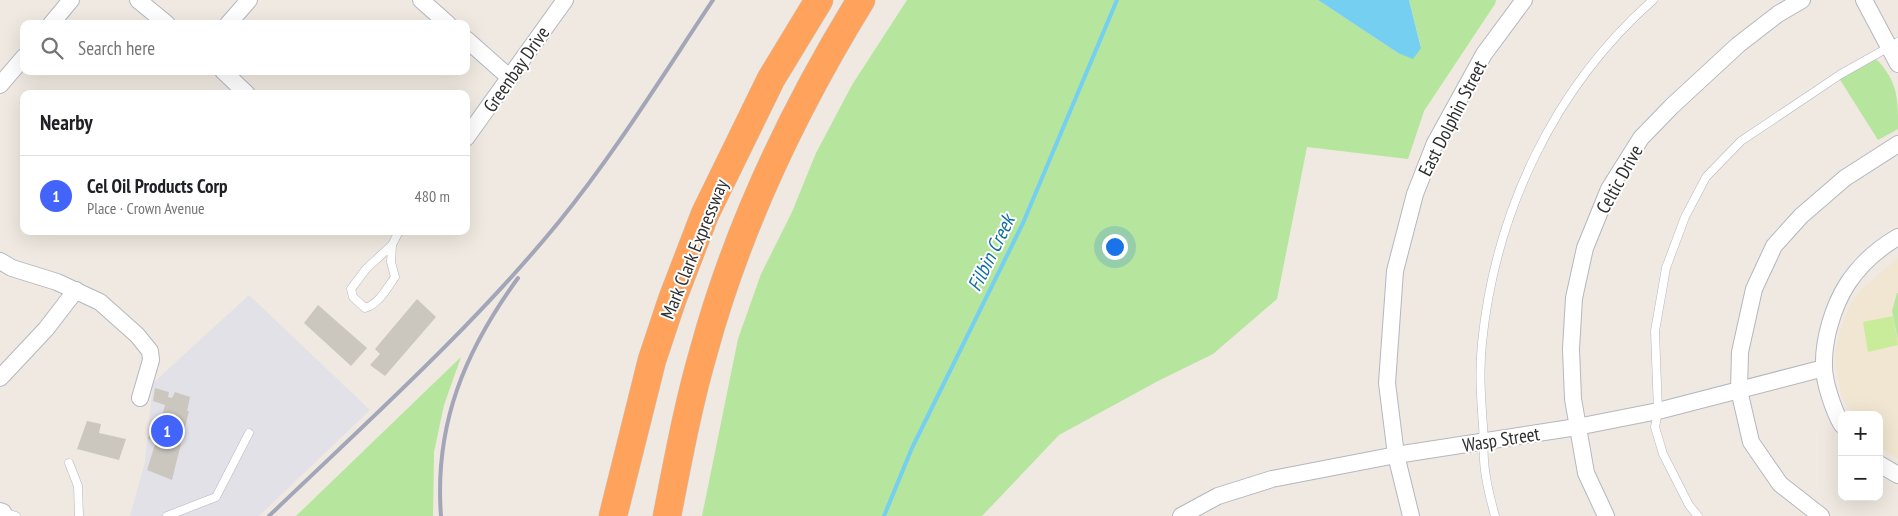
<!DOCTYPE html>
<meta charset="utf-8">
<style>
:root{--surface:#fff;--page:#f6f6f6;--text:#202124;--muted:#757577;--line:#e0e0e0;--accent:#4264fb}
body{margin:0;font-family:"PT Sans Narrow",sans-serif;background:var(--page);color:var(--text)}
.controls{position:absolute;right:15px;bottom:15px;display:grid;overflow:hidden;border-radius:10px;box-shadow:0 5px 20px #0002}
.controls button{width:45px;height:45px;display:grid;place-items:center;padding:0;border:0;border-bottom:1px solid var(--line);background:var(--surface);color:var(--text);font:25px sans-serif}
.you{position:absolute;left:1114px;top:246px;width:18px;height:18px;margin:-12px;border:4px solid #fff;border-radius:50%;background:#1a73e8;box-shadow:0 0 0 8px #1a73e833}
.badge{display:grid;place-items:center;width:32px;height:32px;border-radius:50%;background:var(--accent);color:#fff;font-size:16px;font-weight:700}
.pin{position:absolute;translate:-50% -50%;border:2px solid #fff;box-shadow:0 1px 5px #0006}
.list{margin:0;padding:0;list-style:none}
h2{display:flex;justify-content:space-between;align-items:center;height:65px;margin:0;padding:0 20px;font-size:21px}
h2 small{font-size:16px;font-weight:400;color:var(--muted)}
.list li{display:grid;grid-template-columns:32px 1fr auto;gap:15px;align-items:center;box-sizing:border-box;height:80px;padding:0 20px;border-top:1px solid var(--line)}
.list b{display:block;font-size:19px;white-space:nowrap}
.list p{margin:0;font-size:16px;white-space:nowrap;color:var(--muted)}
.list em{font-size:16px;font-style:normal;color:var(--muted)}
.icon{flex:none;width:28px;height:28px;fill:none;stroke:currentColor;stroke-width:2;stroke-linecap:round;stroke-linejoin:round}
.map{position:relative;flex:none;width:1898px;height:516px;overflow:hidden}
.search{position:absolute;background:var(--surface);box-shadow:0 5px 20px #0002;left:20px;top:20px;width:450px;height:55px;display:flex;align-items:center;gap:12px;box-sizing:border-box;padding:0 18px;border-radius:10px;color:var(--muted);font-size:19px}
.panel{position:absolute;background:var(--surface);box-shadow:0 5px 20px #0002;left:20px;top:90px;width:450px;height:145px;border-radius:10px}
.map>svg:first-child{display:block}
.industrial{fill:#e3e1e8}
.education{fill:#f0e6d1}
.green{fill:#b6e59e}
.pitch{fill:#c9ec9a}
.water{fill:#75cff0}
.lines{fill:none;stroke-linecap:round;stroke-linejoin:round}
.stream{stroke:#75cff0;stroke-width:4}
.building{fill:#cbc7bf}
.service-casing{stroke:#b4b7c1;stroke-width:9}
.minor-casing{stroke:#b4b7c1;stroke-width:18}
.motorway-casing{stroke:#c9c9c9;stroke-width:29}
.service{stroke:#fff;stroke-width:8}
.minor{stroke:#fff;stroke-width:16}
.motorway{stroke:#ffa35c;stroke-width:28}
.rail{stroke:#a3a6b8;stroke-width:4}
.labels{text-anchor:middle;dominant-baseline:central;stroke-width:4;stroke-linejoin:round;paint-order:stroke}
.street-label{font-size:19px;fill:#2e2e2e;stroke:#fff}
.water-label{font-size:20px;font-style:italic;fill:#0d6fa3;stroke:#fff}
</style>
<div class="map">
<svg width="1898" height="516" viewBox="0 0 1898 516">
<rect width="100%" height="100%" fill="#efe9e1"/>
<polygon class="industrial" points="249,295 370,410 259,516 130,516 145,462 153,383"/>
<polygon class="education" points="1898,258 1898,459 1879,446 1879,415 1853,415 1841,395 1835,354 1840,332 1849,307 1860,291"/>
<g class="green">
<polygon points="907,0 1318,0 1398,53 1421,47 1409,0 1496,0 1495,4 1424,111 1408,159 1307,147 1277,299 1213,354 1158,381 1059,435 982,516 702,516 738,339 761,274 792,212 816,153 852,85"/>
<path d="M 1877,60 C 1898,82 1898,99 1898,129 L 1878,140 L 1839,78 L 1869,61 Z"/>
<polygon points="1897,293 1898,293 1898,340 1892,311"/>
<polygon points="461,357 444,405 434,452 433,516 296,516"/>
</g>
<polygon class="pitch" points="1893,316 1898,345 1868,352 1863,322"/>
<polygon class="water" points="1318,0 1409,0 1421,48 1413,59 1398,53"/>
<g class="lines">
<polyline class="stream" points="884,516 912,448 1023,223 1117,0"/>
</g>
<g class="building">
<polygon points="417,299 436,317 385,376 370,365 380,354 375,349"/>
<polygon points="318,305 367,348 351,366 304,323"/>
<polygon points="155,388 169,392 168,397 172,398 175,392 190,397 187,411 189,411 172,480 147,470 156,441 148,439 154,421 160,423 165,405 153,401"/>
<polygon points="87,421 101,424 99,433 126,439 119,460 77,449"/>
</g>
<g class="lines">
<defs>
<g id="service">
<path d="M 392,245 L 391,262 L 395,277 C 387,288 379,304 365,308 L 353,297 L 351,289 L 366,269 L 392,245 L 399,231"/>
<polyline points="69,463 78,486 79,516"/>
<polyline points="3,512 16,516"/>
<polyline points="167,516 216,497 249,433"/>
<path d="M 1495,516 C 1490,498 1485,479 1484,460 C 1483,449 1484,438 1483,426 C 1481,399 1479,371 1482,343 C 1495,213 1554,87 1653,0"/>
<polyline points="1698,516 1689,505 1663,454 1655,427 1658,411 1655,331 1666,268 1685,217 1706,177 1741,141 1841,74 1898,42"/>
</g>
<g id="minor">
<polyline points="138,0 167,24"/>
<polyline points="421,0 448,24"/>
<polyline points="1864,0 1898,64"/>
<polyline points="51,24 71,0"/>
<polyline points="228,24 249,0"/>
<polyline points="466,39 510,78"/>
<polyline points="223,71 247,94"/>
<polyline points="0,85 24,57"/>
<polyline points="466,138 565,0"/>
<polyline points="0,261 12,268 57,282 100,302 137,335 150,351 151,360 140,398"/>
<polyline points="0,378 46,329 76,290"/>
<path d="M 1842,425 C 1834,412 1824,382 1824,367 C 1823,340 1833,306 1848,283 C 1860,265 1879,248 1898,237"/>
<polyline points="1879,464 1898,475"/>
<polyline points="0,511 3,512"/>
<polyline points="1181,516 1218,496 1272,479 1396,455 1577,427 1658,411 1824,368"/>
<polyline points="1411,516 1396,455 1387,383 1395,271 1415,194 1435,143 1484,54 1524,0"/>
<polyline points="1606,516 1586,473 1573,399 1571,349 1574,298 1585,248 1609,189 1641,138 1672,106 1738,45 1778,14 1802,0"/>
<polyline points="1821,516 1780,484 1751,442 1739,390 1740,352 1754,289 1774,246 1801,216 1845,178 1898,144"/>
</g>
<g id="motorway">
<polyline points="613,516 652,360 672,300 705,214 771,79 819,0"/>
<path d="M 667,516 C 678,460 688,405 704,350 C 738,226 794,109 861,0"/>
</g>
</defs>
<use href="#service" class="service-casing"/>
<use href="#minor" class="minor-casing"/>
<use href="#motorway" class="motorway-casing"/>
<use href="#service" class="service"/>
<use href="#minor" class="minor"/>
<use href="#motorway" class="motorway"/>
<g class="rail">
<path d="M 269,516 C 368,421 471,329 558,223 C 615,153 663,75 713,0"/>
<path d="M 441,516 C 434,424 465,351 518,278"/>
</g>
</g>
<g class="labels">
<g class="street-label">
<text transform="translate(516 69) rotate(-55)">Greenbay Drive</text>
<text transform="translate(1452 118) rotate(-63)">East Dolphin Street</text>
<text transform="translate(1619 179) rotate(-61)">Celtic Drive</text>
<text transform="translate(694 249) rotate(-68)">Mark Clark Expressway</text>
<text transform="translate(1501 439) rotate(-9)">Wasp Street</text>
</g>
<g class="water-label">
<text transform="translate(991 253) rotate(-64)">Filbin Creek</text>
</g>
</g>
</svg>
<div class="controls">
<button>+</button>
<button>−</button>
</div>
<div class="you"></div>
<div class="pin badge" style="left:167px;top:431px">1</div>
<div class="search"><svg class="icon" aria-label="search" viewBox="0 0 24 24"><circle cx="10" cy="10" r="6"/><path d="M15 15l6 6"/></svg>Search here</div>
<section class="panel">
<h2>Nearby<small></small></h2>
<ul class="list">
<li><span class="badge">1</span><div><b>Cel Oil Products Corp</b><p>Place · Crown Avenue</p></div><em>480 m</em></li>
</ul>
</section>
</div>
